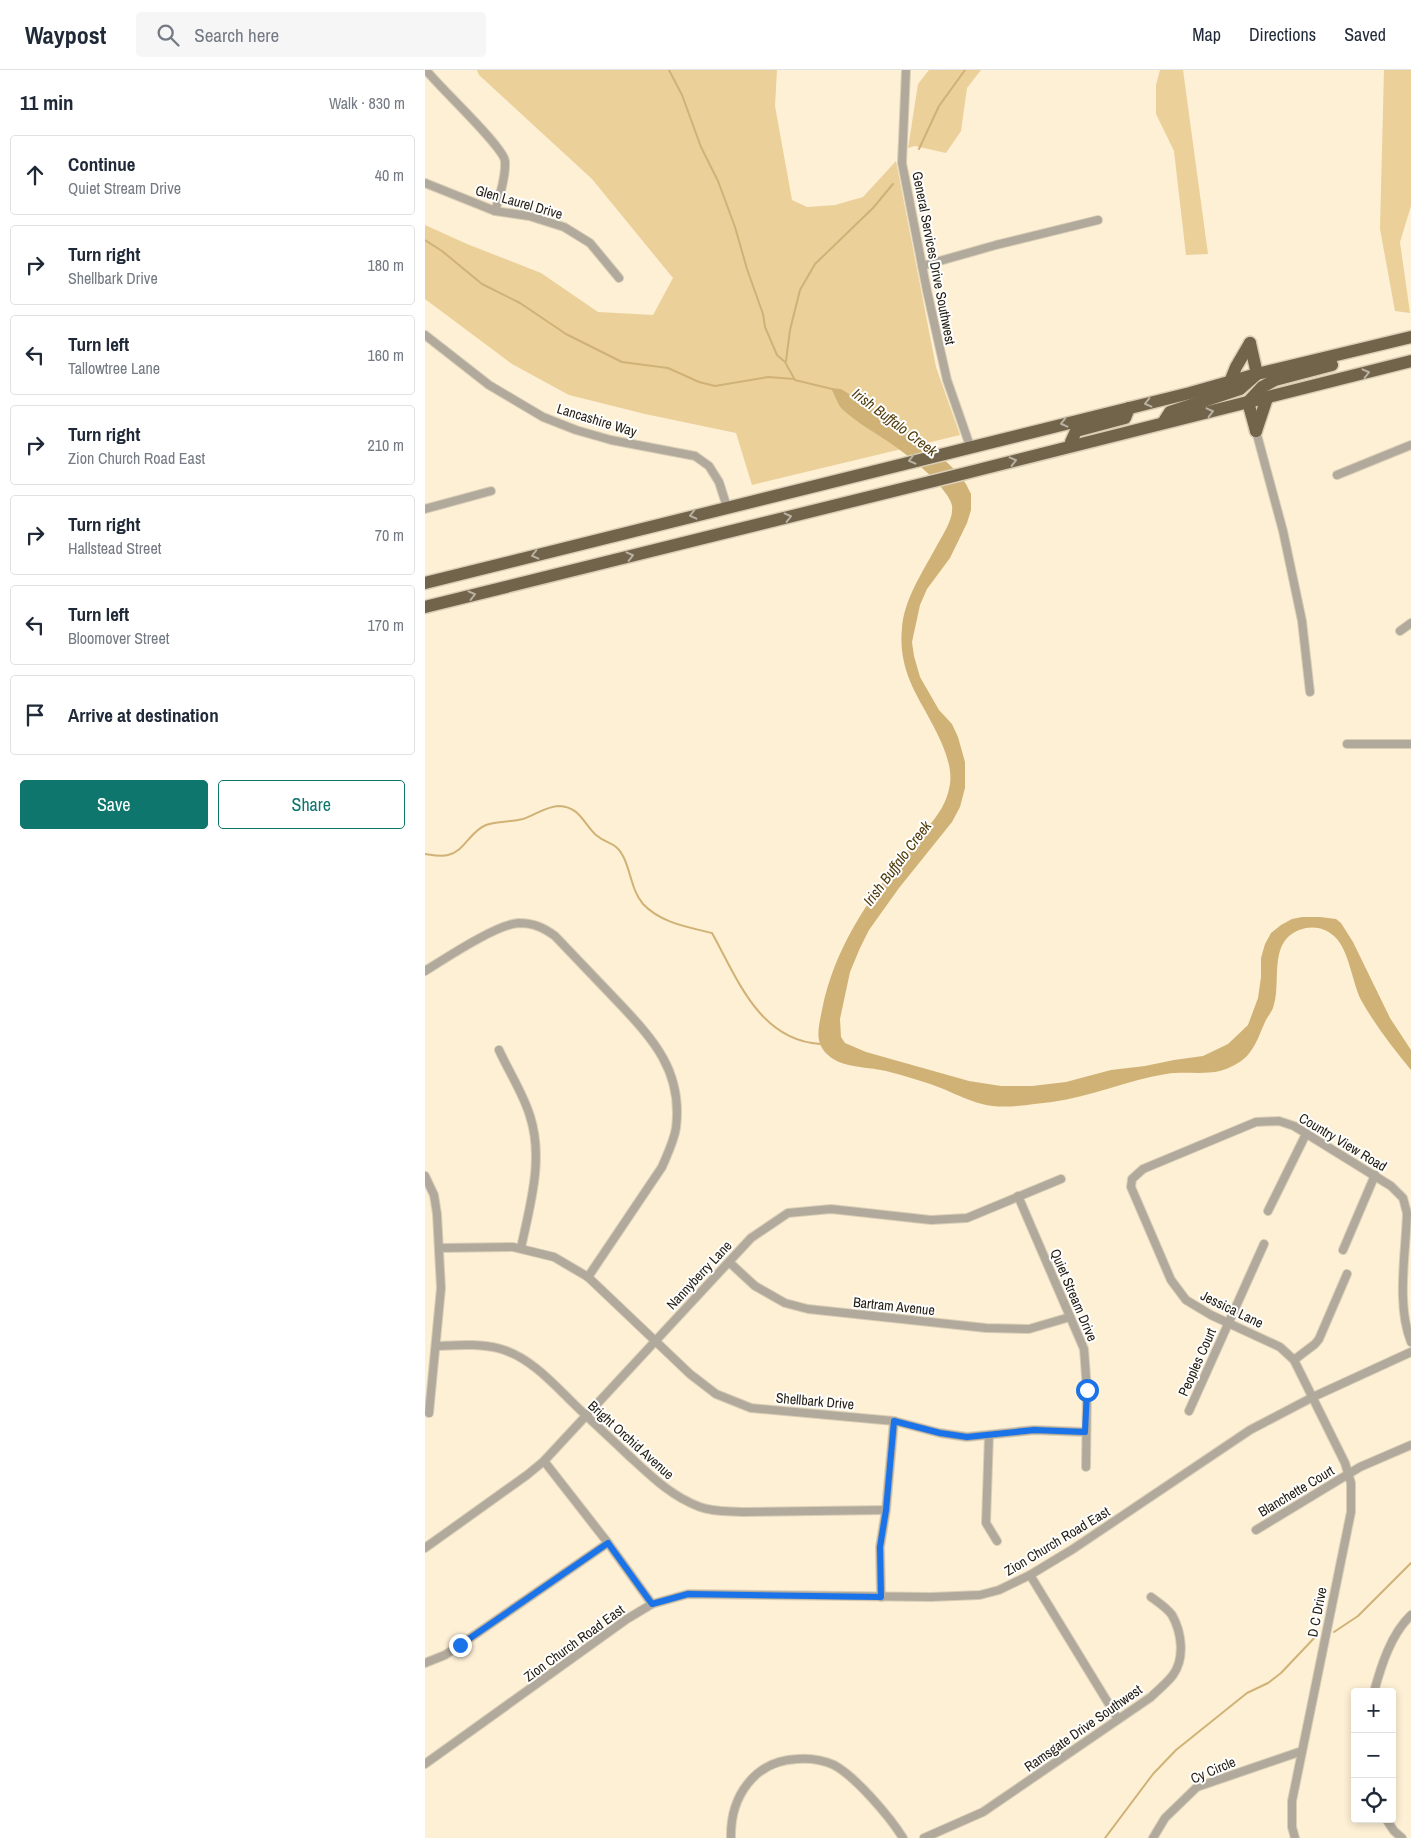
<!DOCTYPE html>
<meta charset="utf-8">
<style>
:root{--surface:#fff;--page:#f6f6f7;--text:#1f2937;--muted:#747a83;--line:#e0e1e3;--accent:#0f766e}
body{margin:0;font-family:"Archivo Narrow",sans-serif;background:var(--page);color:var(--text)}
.controls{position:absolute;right:15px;bottom:15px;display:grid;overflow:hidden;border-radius:5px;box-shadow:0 2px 8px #0003}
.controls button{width:45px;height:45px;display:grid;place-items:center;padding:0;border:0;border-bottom:1px solid var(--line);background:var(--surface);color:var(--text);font:25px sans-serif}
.stop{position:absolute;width:15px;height:15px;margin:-11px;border:4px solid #1a73e8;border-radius:50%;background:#fff}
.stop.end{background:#1a73e8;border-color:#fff;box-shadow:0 1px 5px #0008}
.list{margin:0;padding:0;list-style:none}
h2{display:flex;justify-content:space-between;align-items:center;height:65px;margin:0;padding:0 20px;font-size:21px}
h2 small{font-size:16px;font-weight:400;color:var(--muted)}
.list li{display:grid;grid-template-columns:32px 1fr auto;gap:15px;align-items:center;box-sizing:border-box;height:80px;margin:0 10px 10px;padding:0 10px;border:1px solid var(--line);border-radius:5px}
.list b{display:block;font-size:19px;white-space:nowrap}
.list p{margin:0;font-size:16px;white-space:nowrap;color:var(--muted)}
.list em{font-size:16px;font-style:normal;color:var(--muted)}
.actions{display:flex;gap:10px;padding:15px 20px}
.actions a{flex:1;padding:11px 0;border:1px solid var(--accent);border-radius:5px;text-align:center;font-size:18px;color:var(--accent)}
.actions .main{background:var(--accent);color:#fff}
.icon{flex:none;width:28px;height:28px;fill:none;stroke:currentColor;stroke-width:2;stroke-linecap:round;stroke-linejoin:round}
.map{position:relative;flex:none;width:986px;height:1768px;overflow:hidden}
header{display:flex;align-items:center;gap:30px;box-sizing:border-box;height:70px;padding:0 25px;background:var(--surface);border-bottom:1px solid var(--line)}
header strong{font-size:24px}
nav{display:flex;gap:28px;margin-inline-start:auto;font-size:18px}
.search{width:350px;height:45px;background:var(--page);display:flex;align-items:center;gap:12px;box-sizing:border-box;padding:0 18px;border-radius:5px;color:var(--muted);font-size:19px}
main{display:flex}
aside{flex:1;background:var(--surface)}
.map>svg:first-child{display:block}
.green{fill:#ebd09a}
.water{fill:#d0b276}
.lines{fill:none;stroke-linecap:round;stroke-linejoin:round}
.stream{stroke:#d0b276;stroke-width:2}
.minor-casing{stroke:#daceb6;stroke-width:10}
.trunk-casing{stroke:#daceb6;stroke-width:15}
.minor{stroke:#b1aa9c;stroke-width:8}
.trunk{stroke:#72644a;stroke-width:12}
.oneway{stroke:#b8b2a4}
.route{stroke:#1a73e8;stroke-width:6}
.labels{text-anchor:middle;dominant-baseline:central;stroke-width:4;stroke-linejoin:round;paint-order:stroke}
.street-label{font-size:14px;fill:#231d11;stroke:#fff}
.water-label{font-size:15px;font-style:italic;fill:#503b0a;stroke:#fff}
</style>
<header>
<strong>Waypost</strong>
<div class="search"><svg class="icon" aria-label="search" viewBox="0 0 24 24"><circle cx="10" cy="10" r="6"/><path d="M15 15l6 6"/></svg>Search here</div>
<nav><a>Map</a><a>Directions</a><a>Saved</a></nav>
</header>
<main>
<aside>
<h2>11 min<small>Walk · 830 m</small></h2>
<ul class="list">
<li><svg class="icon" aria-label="ahead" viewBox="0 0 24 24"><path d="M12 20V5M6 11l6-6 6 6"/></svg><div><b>Continue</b><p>Quiet Stream Drive</p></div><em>40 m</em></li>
<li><svg class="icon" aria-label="right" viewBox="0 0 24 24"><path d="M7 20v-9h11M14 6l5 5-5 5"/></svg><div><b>Turn right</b><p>Shellbark Drive</p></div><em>180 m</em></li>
<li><svg class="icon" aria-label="left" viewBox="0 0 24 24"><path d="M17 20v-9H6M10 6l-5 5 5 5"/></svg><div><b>Turn left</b><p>Tallowtree Lane</p></div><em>160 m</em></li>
<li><svg class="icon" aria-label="right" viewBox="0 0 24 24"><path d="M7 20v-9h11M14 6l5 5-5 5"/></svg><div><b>Turn right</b><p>Zion Church Road East</p></div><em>210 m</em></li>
<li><svg class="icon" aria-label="right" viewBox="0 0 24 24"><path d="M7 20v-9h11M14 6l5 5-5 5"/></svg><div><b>Turn right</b><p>Hallstead Street</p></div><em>70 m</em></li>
<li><svg class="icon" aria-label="left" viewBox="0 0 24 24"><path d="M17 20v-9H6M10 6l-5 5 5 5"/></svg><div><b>Turn left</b><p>Bloomover Street</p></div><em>170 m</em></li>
<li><svg class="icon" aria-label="arrive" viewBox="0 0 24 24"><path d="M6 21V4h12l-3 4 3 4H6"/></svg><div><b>Arrive at destination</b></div></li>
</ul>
<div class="actions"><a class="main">Save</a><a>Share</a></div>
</aside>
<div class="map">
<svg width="986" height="1768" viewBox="0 0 986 1768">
<rect width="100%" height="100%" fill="#fdf0d5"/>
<g class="green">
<polygon points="52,0 352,0 350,36 367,130 382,137 410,135 438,127 471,91 511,297 535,365 327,415 311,363 220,344 144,325 87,294 0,229 0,155 42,174 116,203 173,242 228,245 248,208 167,109 54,5"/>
<polygon points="504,0 556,0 542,18 536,61 521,83 490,76 483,78 493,14"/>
<polygon points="735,0 758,0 783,184 761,185 749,81 731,44 731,15"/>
<polygon points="959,0 986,0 986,136 975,172 985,243 970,241 955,159"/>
</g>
<path class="water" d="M 406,318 L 416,319 L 481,359 L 502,373 L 533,403 L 541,414 L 546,424 L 546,440 L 542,453 L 525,488 L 502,519 L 495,535 L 487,572 L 489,586 L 495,607 L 514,640 L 527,654 L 533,667 L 540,692 L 540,718 L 535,737 L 527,752 L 474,818 L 444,860 L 435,878 L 425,902 L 415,949 L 416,967 L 420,973 L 441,982 L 544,1011 L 576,1016 L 607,1016 L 641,1012 L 686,1000 L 720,996 L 749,990 L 778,986 L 803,974 L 823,955 L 833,928 L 836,907 L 836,888 L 840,874 L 846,863 L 856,855 L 867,849 L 877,847 L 895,847 L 911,849 L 916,853 L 928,872 L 965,948 L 986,980 L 986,1000 C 968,978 950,955 936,930 C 927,912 924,879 909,866 C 902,859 891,856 881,858 C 840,867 858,912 848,938 C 846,943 842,947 840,952 C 835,963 831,976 822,986 C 815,993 805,998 795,1001 C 777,1005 759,1001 741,1004 C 702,1010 666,1027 627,1032 C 605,1034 579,1040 557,1034 C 545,1031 532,1025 521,1020 C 501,1012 481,1006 461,1001 C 440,996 410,999 397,978 C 390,967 395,951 397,940 C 409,879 443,830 480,783 C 497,762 518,746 524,719 C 533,686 497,641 485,611 C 478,594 475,576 477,558 C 479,530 497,503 510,479 C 516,467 529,450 527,436 C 526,429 519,421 515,416 C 501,400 485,387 468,375 C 451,363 432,353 417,339 C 412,333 410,325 406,318 Z"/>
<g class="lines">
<g class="stream">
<polyline points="244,0 257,25 276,77 293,111 310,157 322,199 338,244 340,257 352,285 360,292 370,310 407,319"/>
<polyline points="494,79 514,36 540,0"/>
<polyline points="0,170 17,181 57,214 95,233 141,264 197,292 243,298 274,312 290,316 343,307 369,309"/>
<polyline points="361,291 365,260 375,220 390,194 448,138 468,114"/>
<path d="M 0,784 C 7,785 16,787 23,785 C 39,782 45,761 61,755 C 72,751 86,752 98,749 C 110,745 122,736 134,736 C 155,737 158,753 171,765 C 184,776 191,771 199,788 C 206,803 207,821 218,834 C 236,853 263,857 287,863 C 312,908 334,970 395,974"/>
<polyline points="909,1562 933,1546 986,1493"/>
<polyline points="680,1768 728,1704 751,1680 822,1623 843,1613 856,1603 893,1564"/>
</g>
<defs>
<g id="minor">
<path d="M 1,0 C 15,18 78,76 80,91 C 81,107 75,126 70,141"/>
<polyline points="481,0 477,93 502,221 522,310 545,376"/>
<polyline points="0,113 70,141 104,146 139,157 165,173 194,208"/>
<polyline points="497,196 571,175 673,150"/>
<polyline points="0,265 64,315 118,347 151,360 186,370 270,386 284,396 294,412 302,437"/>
<polyline points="831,361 858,461 877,551 885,622"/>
<polyline points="912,405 986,375"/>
<polyline points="0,439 66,421"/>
<polyline points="975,561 986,553"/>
<polyline points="922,674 986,674"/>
<path d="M 0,901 C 21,888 72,854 94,853 C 109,853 119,858 130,866 C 151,888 172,910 193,932 C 229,970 258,1002 251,1058 C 249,1071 242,1085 237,1097 L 163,1207"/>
<path d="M 74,980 C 84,1002 98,1023 105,1046 C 119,1089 105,1135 96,1178"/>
<polyline points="0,1106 9,1125 12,1144 16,1218 4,1343"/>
<polyline points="593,1126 659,1279 662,1320 661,1397"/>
<polyline points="843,1141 881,1064"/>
<polyline points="14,1178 88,1177 129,1187 163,1207 265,1304 291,1324 326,1338 469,1351 515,1363 542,1367 609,1360 660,1362"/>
<polyline points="918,1180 950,1105"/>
<polyline points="304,1192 330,1216 360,1233 383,1239 561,1258 604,1259 645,1247"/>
<path d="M 11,1276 C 33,1275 55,1273 76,1279 C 103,1287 124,1309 143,1328 C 162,1347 182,1365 201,1383 C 224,1404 245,1426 275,1437 C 288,1442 303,1441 317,1442 L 461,1440"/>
<polyline points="869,1290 890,1274 894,1269 922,1204"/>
<polyline points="764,1341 839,1174"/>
<polyline points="564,1365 561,1453 572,1471"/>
<polyline points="119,1391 183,1473 227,1534"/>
<polyline points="831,1460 935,1397 986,1375"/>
<polyline points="0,1478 102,1405 119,1391 326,1168 363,1143 406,1139 506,1150 542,1148 636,1109"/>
<polyline points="605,1505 693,1649"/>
<polyline points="456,1527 455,1477 461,1440 469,1351"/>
<polyline points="0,1593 20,1585 35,1575 183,1473"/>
<path d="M 949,1622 C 956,1596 966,1564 986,1545"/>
<polyline points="0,1694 202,1549 227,1534 263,1524 506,1527 555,1525 574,1520 605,1505 648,1479 825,1360 888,1327 986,1282"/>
<polyline points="961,1749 969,1761 977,1768"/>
<path d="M 306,1768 C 305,1727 329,1691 372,1689 C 384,1688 398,1690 409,1695 C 431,1707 465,1747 478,1768"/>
<path d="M 499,1768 L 558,1742 L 726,1627 C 733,1620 742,1613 748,1605 C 760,1588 757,1563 747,1545 C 742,1538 733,1532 726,1527"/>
<polyline points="728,1768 740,1748 772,1717 877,1681"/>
<path d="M 870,1768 L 867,1757 L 867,1731 L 926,1442 L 926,1413 L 920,1393 L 869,1290 L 855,1277 L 786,1245 L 761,1230 L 746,1210 L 706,1117 L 707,1109 L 718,1099 L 831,1052 L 854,1051 L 869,1056 L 966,1116 L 978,1128 L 982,1143 C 981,1182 971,1234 986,1272"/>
</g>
<g id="trunk">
<polyline points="805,312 811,297 825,273"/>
<polyline points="738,353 745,342 815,319 832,304 825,273"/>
<polyline points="831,361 823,332 837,317 850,310 907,295"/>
<polyline points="831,361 842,328"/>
<polyline points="647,376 646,372 651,361 700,348 704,338"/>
<polyline points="0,513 765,323 832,304 986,267"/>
<polyline points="0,537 541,403 986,291"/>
</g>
</defs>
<use href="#minor" class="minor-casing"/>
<use href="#trunk" class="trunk-casing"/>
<use href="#minor" class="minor"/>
<use href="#trunk" class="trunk"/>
</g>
<defs><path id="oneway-chevron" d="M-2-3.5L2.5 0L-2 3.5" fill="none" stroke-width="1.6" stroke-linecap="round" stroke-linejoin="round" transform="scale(1.25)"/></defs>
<g class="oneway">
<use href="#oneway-chevron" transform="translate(941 303) rotate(-14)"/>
<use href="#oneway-chevron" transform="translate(723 333) rotate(166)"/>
<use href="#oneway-chevron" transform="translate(785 342) rotate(-14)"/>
<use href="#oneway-chevron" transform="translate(639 353) rotate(166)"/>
<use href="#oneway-chevron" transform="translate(487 390) rotate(166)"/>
<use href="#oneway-chevron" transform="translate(588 391) rotate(-14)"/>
<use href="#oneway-chevron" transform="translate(268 445) rotate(166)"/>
<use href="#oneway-chevron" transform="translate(363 447) rotate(-14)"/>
<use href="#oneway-chevron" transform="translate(110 485) rotate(166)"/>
<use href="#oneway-chevron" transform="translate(205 486) rotate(-14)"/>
<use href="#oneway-chevron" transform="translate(47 525) rotate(-14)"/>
</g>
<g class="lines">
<polyline class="route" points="35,1575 183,1473 227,1534 263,1524 456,1527 455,1477 461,1440 469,1351 515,1363 542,1367 609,1360 660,1362 662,1320"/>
</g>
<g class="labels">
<g class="street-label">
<text transform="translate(94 132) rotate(16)">Glen Laurel Drive</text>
<text transform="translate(509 188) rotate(79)">General Services Drive Southwest</text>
<text transform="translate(172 350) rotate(17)">Lancashire Way</text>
<text transform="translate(918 1072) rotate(31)">Country View Road</text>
<text transform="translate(274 1205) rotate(-47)">Nannyberry Lane</text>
<text transform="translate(649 1225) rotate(67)">Quiet Stream Drive</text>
<text transform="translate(469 1236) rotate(6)">Bartram Avenue</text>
<text transform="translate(807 1239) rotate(26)">Jessica Lane</text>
<text transform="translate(772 1292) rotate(-66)">Peoples Court</text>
<text transform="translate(390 1331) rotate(5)">Shellbark Drive</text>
<text transform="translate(206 1370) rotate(42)">Bright Orchid Avenue</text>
<text transform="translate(871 1421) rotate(-31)">Blanchette Court</text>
<text transform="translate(632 1471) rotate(-31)">Zion Church Road East</text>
<text transform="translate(892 1542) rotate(-79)">D C Drive</text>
<text transform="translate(149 1573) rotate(-36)">Zion Church Road East</text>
<text transform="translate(658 1658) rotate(-35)">Ramsgate Drive Southwest</text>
<text transform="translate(788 1700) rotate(-23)">Cy Circle</text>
</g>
<g class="water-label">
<text transform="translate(470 352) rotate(37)">Irish Buffalo Creek</text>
<text transform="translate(472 793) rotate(-53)">Irish Buffalo Creek</text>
</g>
</g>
</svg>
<div class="controls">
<button>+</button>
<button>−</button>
<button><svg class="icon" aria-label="locate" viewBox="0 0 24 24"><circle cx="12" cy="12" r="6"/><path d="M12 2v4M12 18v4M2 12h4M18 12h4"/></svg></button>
</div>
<div class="stop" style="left:662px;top:1320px"></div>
<div class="stop end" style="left:35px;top:1575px"></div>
</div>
</main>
